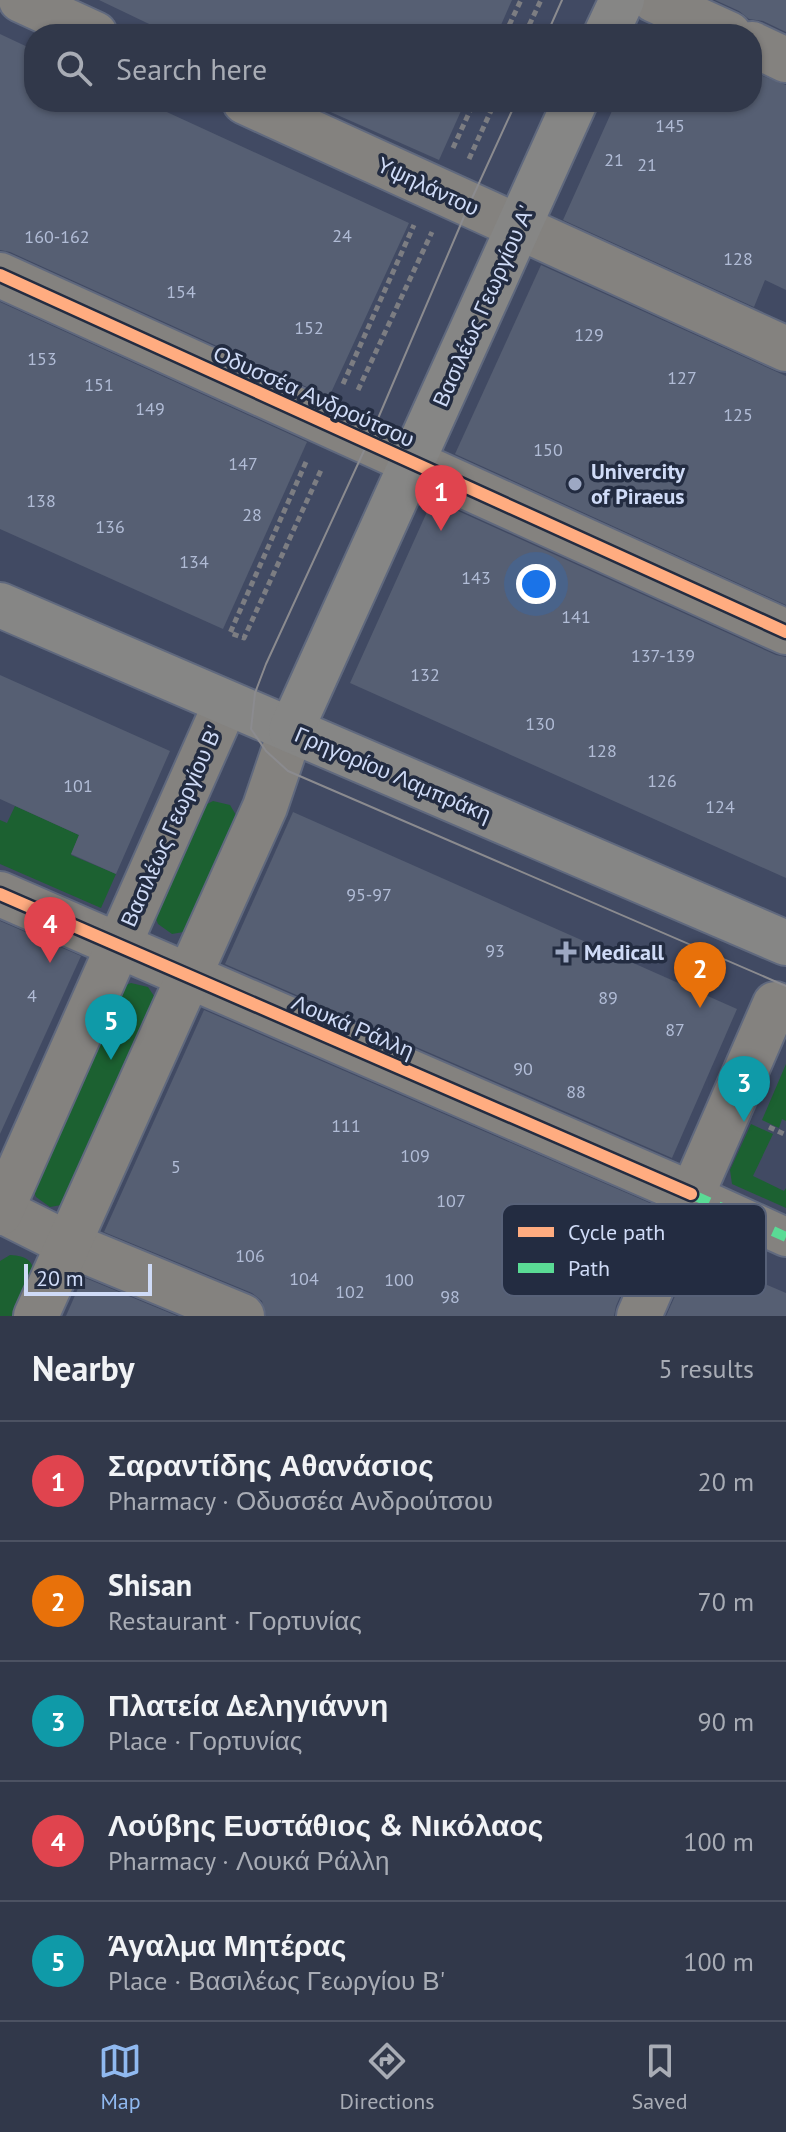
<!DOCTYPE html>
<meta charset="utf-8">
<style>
:root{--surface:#31384a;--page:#393f51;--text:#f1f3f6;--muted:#a8acb5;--line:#4c5262;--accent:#90b9f0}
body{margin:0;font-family:"PT Sans",sans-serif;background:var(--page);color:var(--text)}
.scale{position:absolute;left:24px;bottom:20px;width:128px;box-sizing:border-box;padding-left:8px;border:4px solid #cfdbf7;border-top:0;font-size:22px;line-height:28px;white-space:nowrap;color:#cfdbf7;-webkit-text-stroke:6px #232c41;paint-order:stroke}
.you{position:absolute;left:536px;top:584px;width:28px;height:28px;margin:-20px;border:6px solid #fff;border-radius:50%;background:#1a73e8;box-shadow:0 0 0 12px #1a73e833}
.badge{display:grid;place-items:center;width:52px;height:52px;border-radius:50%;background:var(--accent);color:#fff;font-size:26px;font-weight:700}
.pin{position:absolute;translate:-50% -66px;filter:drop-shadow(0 2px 4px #0008)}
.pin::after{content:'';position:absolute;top:42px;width:28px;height:24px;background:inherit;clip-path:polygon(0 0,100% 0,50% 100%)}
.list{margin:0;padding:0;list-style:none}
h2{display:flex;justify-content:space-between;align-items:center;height:104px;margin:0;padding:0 32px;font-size:34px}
h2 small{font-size:26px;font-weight:400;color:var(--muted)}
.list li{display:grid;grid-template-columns:52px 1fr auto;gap:24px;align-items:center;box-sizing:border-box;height:120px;padding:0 32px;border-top:2px solid var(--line)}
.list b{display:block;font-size:30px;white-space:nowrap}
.list p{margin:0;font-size:26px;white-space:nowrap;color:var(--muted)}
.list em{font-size:26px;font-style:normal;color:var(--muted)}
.icon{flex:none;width:44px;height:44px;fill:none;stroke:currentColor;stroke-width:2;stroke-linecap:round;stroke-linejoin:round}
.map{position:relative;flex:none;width:786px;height:1316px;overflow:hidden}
.search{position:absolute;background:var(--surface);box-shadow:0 2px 6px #0004;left:24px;right:24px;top:24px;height:88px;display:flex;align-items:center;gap:20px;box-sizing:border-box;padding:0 28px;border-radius:32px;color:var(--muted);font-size:30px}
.sheet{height:704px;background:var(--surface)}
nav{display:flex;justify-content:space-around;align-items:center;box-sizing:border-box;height:112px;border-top:2px solid var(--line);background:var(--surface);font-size:22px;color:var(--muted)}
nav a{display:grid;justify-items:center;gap:4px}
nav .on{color:var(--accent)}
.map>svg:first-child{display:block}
.green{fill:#1c6131}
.building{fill:#565f73}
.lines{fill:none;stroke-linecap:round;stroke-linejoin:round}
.pedestrian-casing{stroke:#60697e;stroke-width:42}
.minor-casing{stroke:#60697e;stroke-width:48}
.tertiary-casing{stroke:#60697e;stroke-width:48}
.secondary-casing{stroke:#60697e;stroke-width:48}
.path{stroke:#7c7d82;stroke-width:5;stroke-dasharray:6 4;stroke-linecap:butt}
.pedestrian{stroke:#84827f;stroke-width:38}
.minor{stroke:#84827f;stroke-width:44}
.tertiary{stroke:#84827f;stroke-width:44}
.secondary{stroke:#868685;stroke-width:44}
.tram{stroke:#8b8b8f;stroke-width:2}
.quiet{stroke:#5adb95;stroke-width:10;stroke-dasharray:20 10;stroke-linecap:butt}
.cycleway-casing{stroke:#232c41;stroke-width:17}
.cycleway{stroke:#ffac80;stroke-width:12}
.poi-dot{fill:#9da8c3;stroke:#232c41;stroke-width:3}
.labels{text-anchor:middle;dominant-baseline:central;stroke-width:7;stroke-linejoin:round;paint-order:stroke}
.number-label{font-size:18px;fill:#b1bcd6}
.street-label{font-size:22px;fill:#cfdbf7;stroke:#232c41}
.poi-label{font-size:22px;font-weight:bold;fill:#cfdbf7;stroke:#232c41;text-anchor:start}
.key{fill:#232c41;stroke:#576178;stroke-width:2}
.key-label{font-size:22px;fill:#cfdbf7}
</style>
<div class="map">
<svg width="786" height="1316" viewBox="0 0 786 1316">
<rect width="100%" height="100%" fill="#414a63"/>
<g class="green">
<polygon points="213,801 230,805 239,820 189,931 172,934 158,924 155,916 205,805"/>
<polygon points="15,806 79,835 71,855 116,874 101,908 0,864 0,820 7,823"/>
<polygon points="131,983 148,987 158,1002 67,1204 50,1207 36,1197 33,1188 123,986"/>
<polygon points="786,1064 786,1121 782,1119 779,1128 762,1120"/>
<polygon points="751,1124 773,1134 753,1176 784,1191 786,1188 786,1208 732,1184 730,1170"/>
<path d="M 10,1255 C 51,1256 28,1294 20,1316 L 0,1316 L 0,1261 Z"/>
</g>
<g class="building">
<polygon points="99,0 512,0 497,34 170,34"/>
<polygon points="715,0 786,0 786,32 763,21 749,19 739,11"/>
<polygon points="0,34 34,50 34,102 145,102 409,223 329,397 10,252 0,250"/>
<polygon points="752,72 786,85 786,290 765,280 754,307 563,220 616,102 752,102"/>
<polygon points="308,102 465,102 439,160"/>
<polygon points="541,265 786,376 786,605 455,454"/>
<polygon points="0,302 307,442 223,629 0,529"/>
<polygon points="434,500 776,655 786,657 786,878 350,683 431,503"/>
<polygon points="0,675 170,751 116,874 71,854 79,835 0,799"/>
<polygon points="293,812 737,1009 672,1158 225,964"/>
<polygon points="0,921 81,956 0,1134"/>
<polygon points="204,1010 659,1207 616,1306 614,1316 266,1316 262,1301 252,1293 104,1232"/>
<polygon points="694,1254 786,1293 786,1316 666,1316"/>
<polygon points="83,1277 177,1316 66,1316"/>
</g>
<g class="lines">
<defs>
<polyline id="pedestrian" points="691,1194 786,1237"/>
<g id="minor">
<polyline points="21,0 95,34"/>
<polyline points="654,0 729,34"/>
<polyline points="752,44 786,60"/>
<polyline points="245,102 786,349"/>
<polyline points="0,275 786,632"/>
<polyline points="0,894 691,1194"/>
<polyline points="0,1210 68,1244 242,1316"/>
<polyline points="639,1316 775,1004"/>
</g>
<g id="tertiary">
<polyline points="0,1213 226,703"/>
<polyline points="36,1316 265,807 291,730"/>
</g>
<g id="secondary">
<polyline points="606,34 622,0"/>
<polyline points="0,605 786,943"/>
<polyline points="291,730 575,102"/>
</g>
</defs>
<use href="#pedestrian" class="pedestrian-casing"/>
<use href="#minor" class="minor-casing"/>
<use href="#tertiary" class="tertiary-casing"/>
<use href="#secondary" class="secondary-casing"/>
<g class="path">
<polyline points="505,34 521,0"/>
<polyline points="525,34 541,0"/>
<polyline points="453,148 474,102"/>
<polyline points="469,159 495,102"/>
<polyline points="343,384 414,225"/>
<polyline points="358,390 432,232"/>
<polyline points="306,462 230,633 244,638 322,468"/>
<polyline points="769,1127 786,1135"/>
</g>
<use href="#pedestrian" class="pedestrian"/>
<use href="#minor" class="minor"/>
<use href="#tertiary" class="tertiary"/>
<use href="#secondary" class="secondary"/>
<g class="tram">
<polyline points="547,34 562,0"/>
<polyline points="516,102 469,205 368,442 266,664 255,693 251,729 266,751 288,771 786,986"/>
</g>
<polyline class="quiet" points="691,1194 786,1237"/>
<defs>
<g id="cycleway">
<polyline points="0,275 786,632"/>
<polyline points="0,894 691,1194"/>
</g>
</defs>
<use href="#cycleway" class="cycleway-casing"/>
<use href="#cycleway" class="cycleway"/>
</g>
<g class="poi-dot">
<circle cx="575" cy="484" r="8"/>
<path d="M562 940h8v8h8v8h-8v8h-8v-8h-8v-8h8z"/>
</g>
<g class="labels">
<g class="number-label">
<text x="670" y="125">145</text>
<text x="614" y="159">21</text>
<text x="647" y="164">21</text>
<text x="342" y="235">24</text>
<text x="57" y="236">160-162</text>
<text x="738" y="258">128</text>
<text x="181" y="291">154</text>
<text x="309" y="327">152</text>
<text x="589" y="334">129</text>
<text x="42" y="358">153</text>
<text x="682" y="377">127</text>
<text x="99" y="384">151</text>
<text x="150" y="408">149</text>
<text x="738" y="414">125</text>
<text x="548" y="449">150</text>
<text x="243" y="463">147</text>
<text x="41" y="500">138</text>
<text x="252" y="514">28</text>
<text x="110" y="526">136</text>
<text x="194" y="561">134</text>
<text x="476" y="577">143</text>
<text x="576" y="616">141</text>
<text x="663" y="655">137-139</text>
<text x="425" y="674">132</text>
<text x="540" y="723">130</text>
<text x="602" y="750">128</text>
<text x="662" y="780">126</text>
<text x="78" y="785">101</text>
<text x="720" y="806">124</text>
<text x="369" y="894">95-97</text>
<text x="495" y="950">93</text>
<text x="32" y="995">4</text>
<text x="608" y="997">89</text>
<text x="675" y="1029">87</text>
<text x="523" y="1068">90</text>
<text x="576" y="1091">88</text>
<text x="346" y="1125">111</text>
<text x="415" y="1155">109</text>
<text x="176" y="1166">5</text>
<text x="451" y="1200">107</text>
<text x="250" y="1255">106</text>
<text x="304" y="1278">104</text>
<text x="399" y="1279">100</text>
<text x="350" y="1291">102</text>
<text x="450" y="1296">98</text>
</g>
<g class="street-label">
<text transform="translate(428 186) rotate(25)">Υψηλάντου</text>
<text transform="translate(483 306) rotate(-66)">Βασιλέως Γεωργίου Α'</text>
<text transform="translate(314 396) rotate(24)">Οδυσσέα Ανδρούτσου</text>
<text transform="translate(393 774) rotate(23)">Γρηγορίου Λαμπράκη</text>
<text transform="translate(171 826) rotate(-66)">Βασιλέως Γεωργίου Β'</text>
<text transform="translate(353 1026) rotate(23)">Λουκά Ράλλη</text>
</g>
<g class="poi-label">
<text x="591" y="471">Univercity<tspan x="591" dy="25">of Piraeus</tspan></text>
<text x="584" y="952">Medicall</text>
</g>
</g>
<rect x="502" y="1204" width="264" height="92" rx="12" class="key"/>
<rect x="518" y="1227" width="36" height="10" fill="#ffac80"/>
<rect x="518" y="1263" width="36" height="10" fill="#5adb95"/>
<g class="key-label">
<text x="568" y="1240">Cycle path</text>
<text x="568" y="1276">Path</text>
</g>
</svg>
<div class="scale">20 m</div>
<div class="you"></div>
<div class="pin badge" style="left:441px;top:531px;background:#e0444e">1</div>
<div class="pin badge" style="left:700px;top:1008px;background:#e8710a">2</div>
<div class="pin badge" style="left:744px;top:1122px;background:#0f9aa8">3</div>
<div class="pin badge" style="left:50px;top:963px;background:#e0444e">4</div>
<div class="pin badge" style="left:111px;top:1060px;background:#0f9aa8">5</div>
<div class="search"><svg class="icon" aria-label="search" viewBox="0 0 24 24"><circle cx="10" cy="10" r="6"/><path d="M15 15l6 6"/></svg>Search here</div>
</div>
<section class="sheet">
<h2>Nearby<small>5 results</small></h2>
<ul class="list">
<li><span class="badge" style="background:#e0444e">1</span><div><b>Σαραντίδης Αθανάσιος</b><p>Pharmacy · Οδυσσέα Ανδρούτσου</p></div><em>20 m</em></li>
<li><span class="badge" style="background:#e8710a">2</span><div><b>Shisan</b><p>Restaurant · Γορτυνίας</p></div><em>70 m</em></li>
<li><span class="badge" style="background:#0f9aa8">3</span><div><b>Πλατεία Δεληγιάννη</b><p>Place · Γορτυνίας</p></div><em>90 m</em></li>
<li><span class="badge" style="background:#e0444e">4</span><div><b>Λούβης Ευστάθιος &amp; Νικόλαος</b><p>Pharmacy · Λουκά Ράλλη</p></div><em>100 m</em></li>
<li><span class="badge" style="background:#0f9aa8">5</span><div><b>Άγαλμα Μητέρας</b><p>Place · Βασιλέως Γεωργίου Β'</p></div><em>100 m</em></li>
</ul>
</section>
<nav>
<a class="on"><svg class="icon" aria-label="map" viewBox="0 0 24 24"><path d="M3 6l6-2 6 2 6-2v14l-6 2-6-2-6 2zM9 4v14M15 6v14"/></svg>Map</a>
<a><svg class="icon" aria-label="directions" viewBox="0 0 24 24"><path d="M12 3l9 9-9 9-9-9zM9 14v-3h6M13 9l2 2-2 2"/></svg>Directions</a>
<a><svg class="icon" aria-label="saved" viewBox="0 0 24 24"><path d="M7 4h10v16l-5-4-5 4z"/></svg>Saved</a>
</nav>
